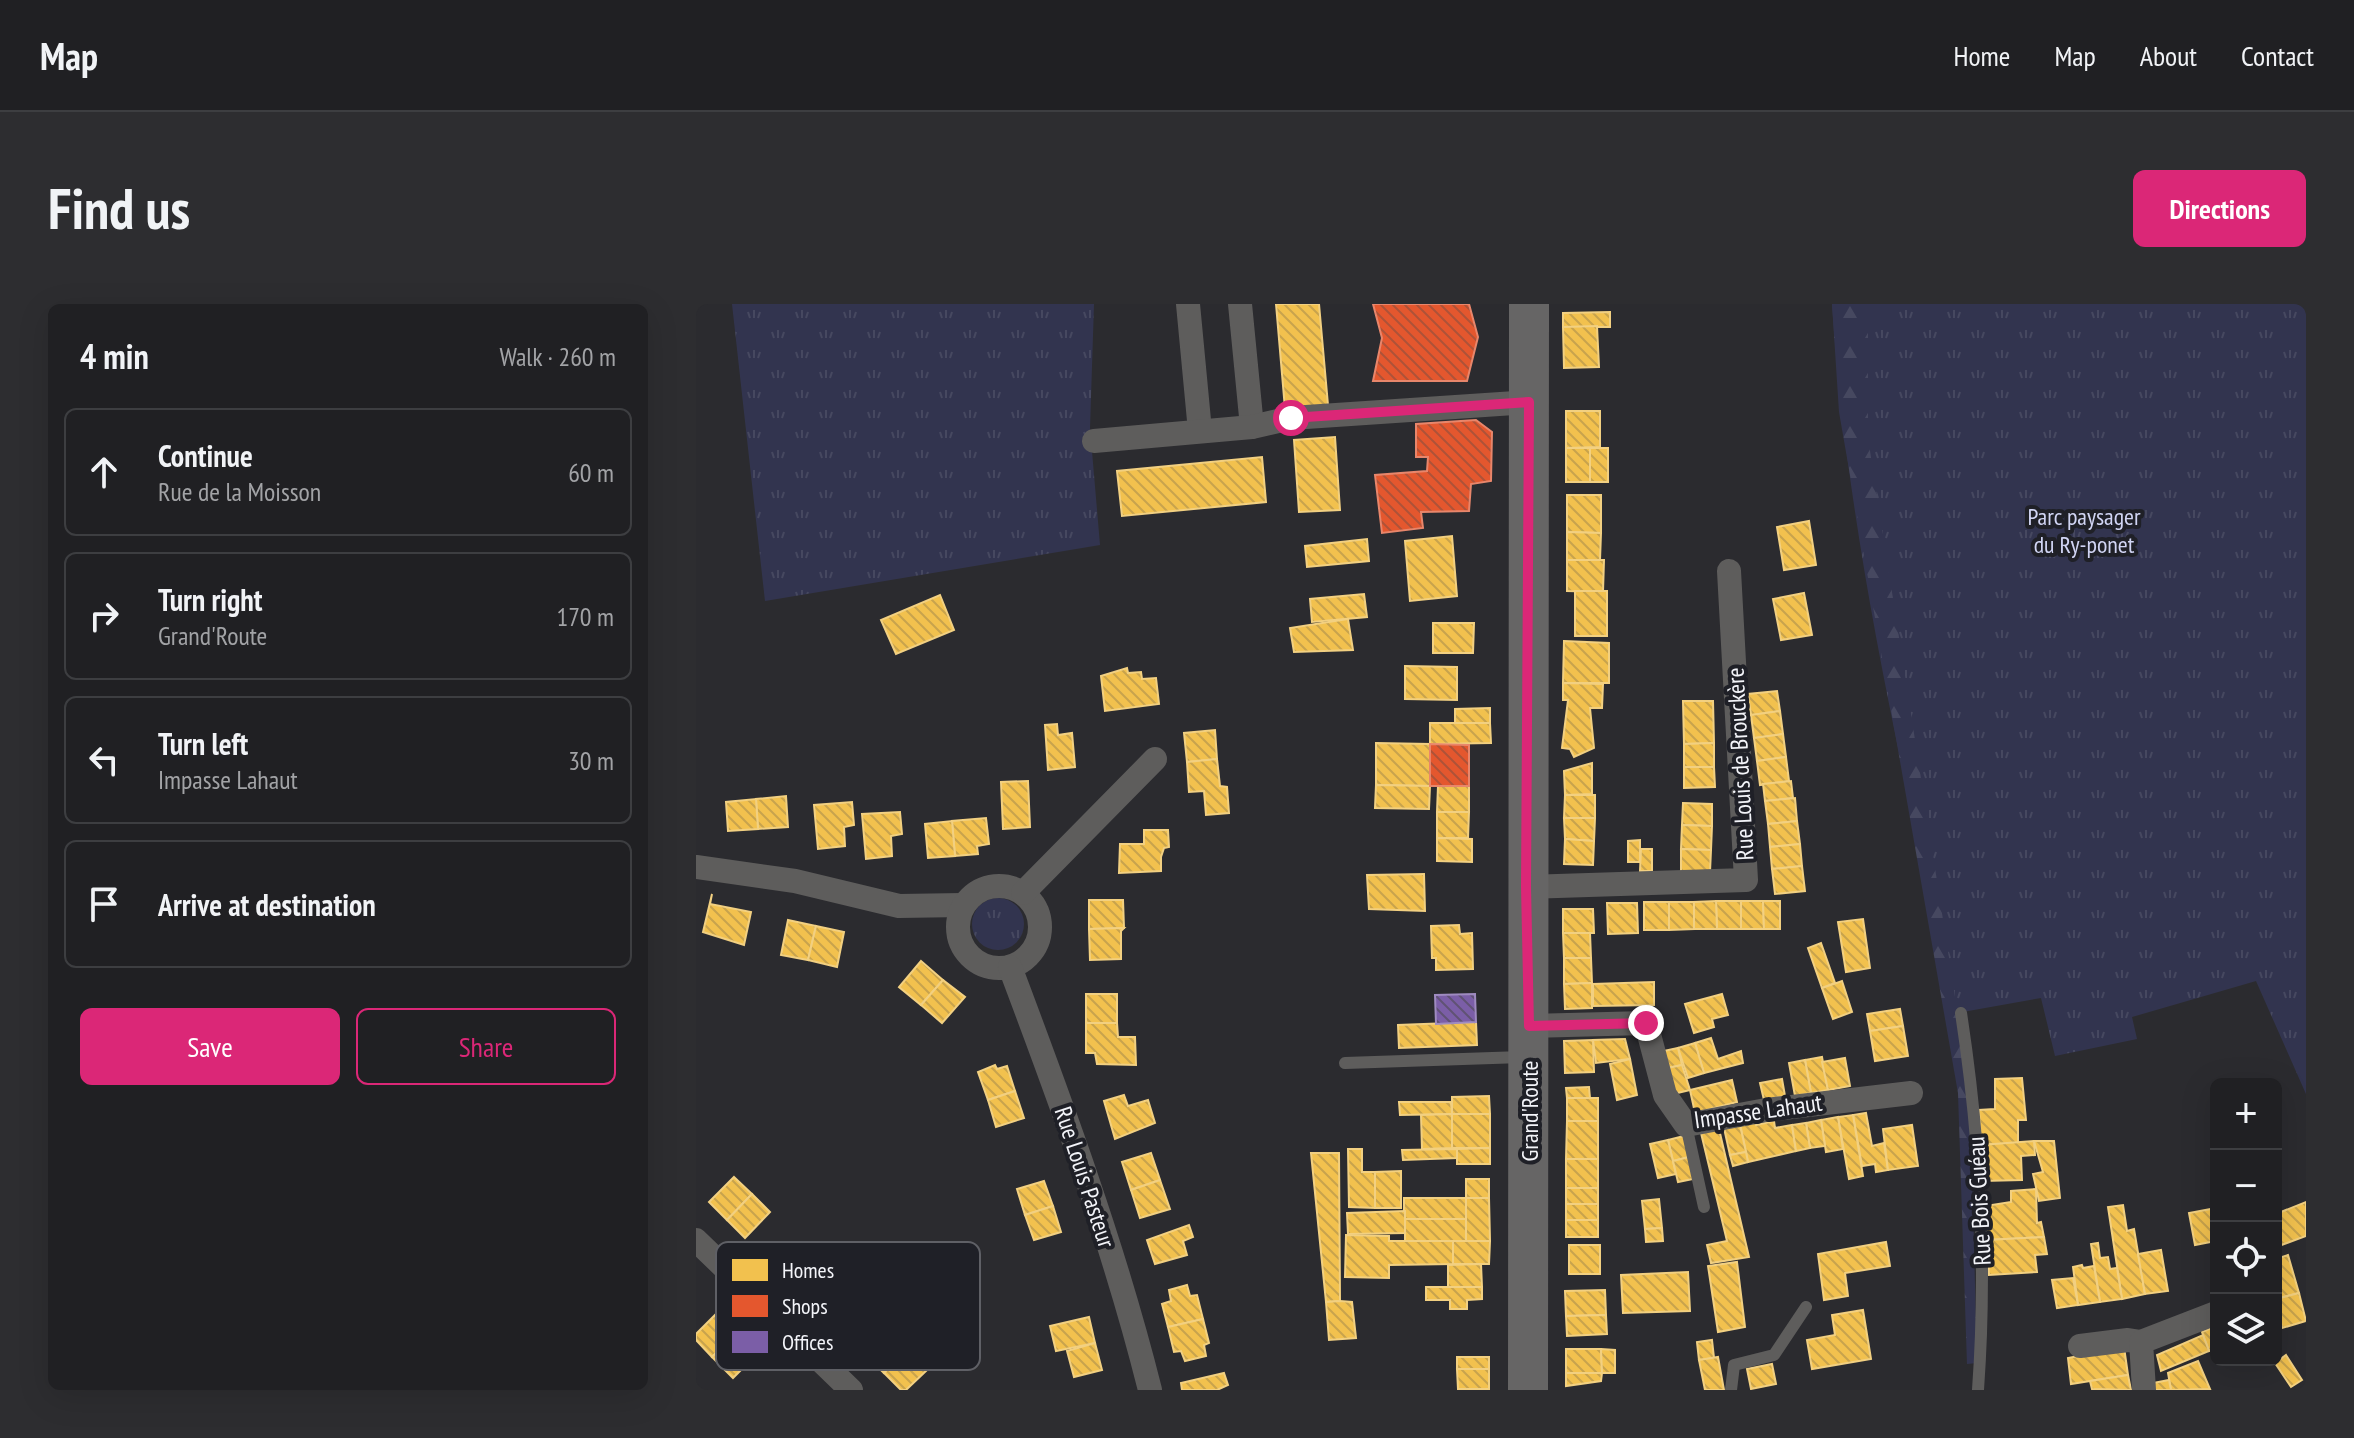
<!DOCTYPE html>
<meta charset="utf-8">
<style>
:root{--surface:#202023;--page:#2d2d30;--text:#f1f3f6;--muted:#a2a3a6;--line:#3d3e41;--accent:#db2777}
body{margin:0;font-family:"PT Sans Narrow",sans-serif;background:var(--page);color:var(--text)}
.controls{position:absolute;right:24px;bottom:24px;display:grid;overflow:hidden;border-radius:12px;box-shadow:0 8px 32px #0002}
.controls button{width:72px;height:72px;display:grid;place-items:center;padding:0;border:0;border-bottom:2px solid var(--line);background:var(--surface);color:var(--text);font:40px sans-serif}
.stop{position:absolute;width:24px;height:24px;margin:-18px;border:6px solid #db2777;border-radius:50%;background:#fff}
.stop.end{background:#db2777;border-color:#fff;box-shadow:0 2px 8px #0008}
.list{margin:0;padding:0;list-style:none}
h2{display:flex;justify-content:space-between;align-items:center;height:104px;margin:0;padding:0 32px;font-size:34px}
h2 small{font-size:26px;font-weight:400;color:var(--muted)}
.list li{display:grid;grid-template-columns:52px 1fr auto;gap:24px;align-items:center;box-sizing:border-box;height:128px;margin:0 16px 16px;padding:0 16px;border:2px solid var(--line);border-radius:12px}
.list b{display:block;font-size:30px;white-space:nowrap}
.list p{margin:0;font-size:26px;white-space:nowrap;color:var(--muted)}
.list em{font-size:26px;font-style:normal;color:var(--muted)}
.actions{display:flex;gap:16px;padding:24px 32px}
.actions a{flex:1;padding:18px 0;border:2px solid var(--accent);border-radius:12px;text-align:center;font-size:28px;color:var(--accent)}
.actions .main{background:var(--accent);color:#fff}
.icon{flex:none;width:44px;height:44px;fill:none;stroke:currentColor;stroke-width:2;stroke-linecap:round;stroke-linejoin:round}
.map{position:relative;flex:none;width:1610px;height:1086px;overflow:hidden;border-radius:12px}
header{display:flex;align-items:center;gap:48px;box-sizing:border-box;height:112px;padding:0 40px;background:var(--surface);border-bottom:2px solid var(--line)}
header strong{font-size:38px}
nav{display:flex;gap:44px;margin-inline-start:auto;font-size:28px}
.intro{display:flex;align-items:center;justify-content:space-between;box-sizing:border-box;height:192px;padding:0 48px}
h1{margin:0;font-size:56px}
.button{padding:20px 36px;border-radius:12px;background:var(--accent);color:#fff;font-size:28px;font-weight:700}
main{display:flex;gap:48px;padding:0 48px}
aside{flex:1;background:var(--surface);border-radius:12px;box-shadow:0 8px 32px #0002}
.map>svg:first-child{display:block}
.grass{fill:url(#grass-tufts)}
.forest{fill:url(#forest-firs)}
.homes{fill:url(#homes-back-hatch);stroke:#f2d081;stroke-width:2}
.shops{fill:url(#shops-back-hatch);stroke:#e8866b;stroke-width:2}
.offices{fill:url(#offices-back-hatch);stroke:#9f8bc0;stroke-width:2}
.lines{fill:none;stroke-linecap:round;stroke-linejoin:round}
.service{stroke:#5e5d5c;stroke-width:12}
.minor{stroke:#5e5d5c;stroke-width:24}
.primary{stroke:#666565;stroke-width:40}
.route{stroke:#db2777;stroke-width:10}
.labels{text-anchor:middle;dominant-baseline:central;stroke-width:8;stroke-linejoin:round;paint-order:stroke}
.park-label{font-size:24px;fill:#d1d5f4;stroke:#1f2027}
.street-label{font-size:24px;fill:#f3f4f9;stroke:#1f2027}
.key{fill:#1f2027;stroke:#5f6066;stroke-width:2}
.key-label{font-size:22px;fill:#f3f4f9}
</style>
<header>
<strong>Map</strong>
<nav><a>Home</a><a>Map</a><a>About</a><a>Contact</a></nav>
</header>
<div class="intro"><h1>Find us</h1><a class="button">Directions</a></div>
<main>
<aside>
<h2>4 min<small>Walk · 260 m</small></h2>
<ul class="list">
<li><svg class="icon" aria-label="ahead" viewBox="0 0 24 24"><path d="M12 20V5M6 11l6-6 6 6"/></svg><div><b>Continue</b><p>Rue de la Moisson</p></div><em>60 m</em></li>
<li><svg class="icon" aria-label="right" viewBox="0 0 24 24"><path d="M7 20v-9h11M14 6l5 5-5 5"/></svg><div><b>Turn right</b><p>Grand'Route</p></div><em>170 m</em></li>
<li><svg class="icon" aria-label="left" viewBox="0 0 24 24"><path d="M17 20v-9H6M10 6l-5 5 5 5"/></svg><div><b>Turn left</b><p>Impasse Lahaut</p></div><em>30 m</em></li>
<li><svg class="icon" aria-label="arrive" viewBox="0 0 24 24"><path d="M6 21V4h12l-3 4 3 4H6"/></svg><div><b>Arrive at destination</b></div></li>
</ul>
<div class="actions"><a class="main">Save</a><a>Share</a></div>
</aside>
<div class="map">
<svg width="1610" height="1086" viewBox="0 0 1610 1086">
<defs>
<pattern id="grass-tufts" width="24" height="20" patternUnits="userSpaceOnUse" patternTransform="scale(2)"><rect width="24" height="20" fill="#32344f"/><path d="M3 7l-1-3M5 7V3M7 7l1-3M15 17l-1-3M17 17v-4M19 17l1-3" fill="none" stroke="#464860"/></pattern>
<pattern id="forest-firs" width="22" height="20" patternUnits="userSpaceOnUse" patternTransform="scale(2)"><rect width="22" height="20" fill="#32344f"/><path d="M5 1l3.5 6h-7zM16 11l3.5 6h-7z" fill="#464860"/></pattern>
<pattern id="homes-back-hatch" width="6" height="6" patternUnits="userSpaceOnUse" patternTransform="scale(2)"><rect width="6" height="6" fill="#f2c14e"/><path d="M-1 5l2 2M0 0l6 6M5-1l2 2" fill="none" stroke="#c8a34d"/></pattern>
<pattern id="shops-back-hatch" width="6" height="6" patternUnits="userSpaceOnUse" patternTransform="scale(2)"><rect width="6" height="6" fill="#e4572e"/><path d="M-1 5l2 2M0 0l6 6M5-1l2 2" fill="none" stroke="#ae5238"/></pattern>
<pattern id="offices-back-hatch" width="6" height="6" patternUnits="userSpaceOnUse" patternTransform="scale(2)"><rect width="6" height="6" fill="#7b5ea7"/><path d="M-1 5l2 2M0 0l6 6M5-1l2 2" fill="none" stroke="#605274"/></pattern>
</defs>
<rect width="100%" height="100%" fill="#2b2b2f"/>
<g class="grass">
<polygon points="36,0 398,0 394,124 404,241 69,297"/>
<path d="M 1136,0 L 1610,0 L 1610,790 L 1560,677 L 1436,713 L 1441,735 L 1359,752 L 1345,694 L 1261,709 C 1208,476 1152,239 1136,0 Z"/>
<circle cx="302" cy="620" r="26"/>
</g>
<polygon class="forest" points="1136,0 1172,0 1172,134 1274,789 1281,1059 1271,1060 1262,789 1143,108"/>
<g class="homes">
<polygon points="580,0 623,0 632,101 589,105"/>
<polygon points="914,8 914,23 867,23 867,9"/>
<polygon points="901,22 903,63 868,64 867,23"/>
<polygon points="870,107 904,107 904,143 870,144"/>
<polygon points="639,133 644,206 603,208 598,136"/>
<rect x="870" y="144" width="24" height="34"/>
<rect x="894" y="144" width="18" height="34"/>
<polygon points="566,153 570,198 426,212 421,167"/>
<polygon points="871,191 905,191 905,229 871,228"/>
<polygon points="1113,217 1120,261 1088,266 1081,223"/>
<polygon points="871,228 905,229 904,256 871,256"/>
<polygon points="756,232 761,292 714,297 709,237"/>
<polygon points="671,235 673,257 611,263 609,242"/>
<polygon points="871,256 908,256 907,288 871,287"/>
<rect x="879" y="287" width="32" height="45"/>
<polygon points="1108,289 1116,331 1085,336 1077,295"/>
<polygon points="668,290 671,313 616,318 614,295"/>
<polygon points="244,291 258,326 200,350 185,316"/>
<polygon points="652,315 657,346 598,348 594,324"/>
<polygon points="737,319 778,319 777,349 737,349"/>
<polygon points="868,337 913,339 913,379 867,379"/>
<polygon points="709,362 761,363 761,396 709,395"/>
<polygon points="431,364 432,369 445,368 446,375 460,374 463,400 409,407 405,372"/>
<polygon points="867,379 907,380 906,404 894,404 898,444 878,453 874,445 866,444 872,396 867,396"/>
<polygon points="1081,387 1084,407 1055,411 1052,390"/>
<polygon points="987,397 1017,397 1018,439 988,440"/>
<polygon points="794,404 794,419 759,419 759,405"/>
<polygon points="1084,407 1087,430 1058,434 1055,411"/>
<polygon points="734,419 794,419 795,439 734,440"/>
<polygon points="361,420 362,431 376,429 379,463 352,466 349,421"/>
<polygon points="519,426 521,455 491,458 488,429"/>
<polygon points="1087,430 1090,453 1061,457 1058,434"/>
<polygon points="680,439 734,440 734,482 680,481"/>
<polygon points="1018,439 1018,463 988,463 988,440"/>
<polygon points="1090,453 1093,477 1064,481 1061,457"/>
<polygon points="521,455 524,482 531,483 533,509 510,511 508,487 493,488 491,458"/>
<polygon points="896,459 896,490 869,491 868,467"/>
<polygon points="988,463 1018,463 1019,483 988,484"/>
<polygon points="332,477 334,523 307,525 305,478"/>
<polygon points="1095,477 1097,494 1069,497 1067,480"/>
<polygon points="680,481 734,482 733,505 679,504"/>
<polygon points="742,482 773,482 773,508 741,508"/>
<polygon points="869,491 899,491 899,514 868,514"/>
<polygon points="90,492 92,523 62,525 60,495"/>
<polygon points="1099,494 1101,517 1072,520 1069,497"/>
<polygon points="60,495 62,525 32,527 30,498"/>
<polygon points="156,498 158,521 148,523 149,542 122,545 118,501"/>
<polygon points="987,499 1016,500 1016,522 986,521"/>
<polygon points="204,508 206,530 195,532 196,552 170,555 166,510"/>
<polygon points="741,508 773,508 772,534 741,534"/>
<polygon points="290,514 293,540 281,542 282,550 259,552 256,517"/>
<polygon points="868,514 899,514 898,537 869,535"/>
<polygon points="256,517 259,552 232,554 229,520"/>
<polygon points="1101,517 1104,540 1074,543 1072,520"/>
<polygon points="986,521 1016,522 1015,546 985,545"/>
<polygon points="448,526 472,526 473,543 468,544 465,553 465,567 423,569 424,540 448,540"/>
<polygon points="741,534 776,535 776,558 741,557"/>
<polygon points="869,535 898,537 897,561 868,560"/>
<polygon points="944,536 944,558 932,558 932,537"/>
<polygon points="1104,540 1106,562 1076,565 1074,543"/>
<polygon points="945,545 956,545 956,567 944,567"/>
<polygon points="985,545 1015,546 1014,568 985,567"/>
<polygon points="1106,562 1109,587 1079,590 1076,565"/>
<polygon points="728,570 729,607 673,605 671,571"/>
<polygon points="16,590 14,600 55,608 48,641 7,628"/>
<polygon points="393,596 427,596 428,624 393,625"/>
<polygon points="1020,597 1045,597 1045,625 1021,625"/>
<polygon points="1020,597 1021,625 998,625 998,598"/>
<polygon points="1045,597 1067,597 1068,625 1045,625"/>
<polygon points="1067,597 1084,597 1084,625 1068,625"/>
<rect x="948" y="598" width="25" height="28"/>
<polygon points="973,598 998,598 998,625 973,626"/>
<polygon points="911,599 941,599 942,629 912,630"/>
<polygon points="867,605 897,605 898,629 867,629"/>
<polygon points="1167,615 1174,664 1150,668 1142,618"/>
<polygon points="92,616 120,622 112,656 85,651"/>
<polygon points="763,621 764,630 776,629 777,665 740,666 740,654 736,654 735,622"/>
<polygon points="120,622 148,628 141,663 112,656"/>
<polygon points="428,624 425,627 425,655 394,656 393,625"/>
<polygon points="867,629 894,629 895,654 868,654"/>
<polygon points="1125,639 1139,679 1126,684 1112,644"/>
<polygon points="868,654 895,654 896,679 868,680"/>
<polygon points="225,657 247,676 225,701 203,683"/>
<polygon points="247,676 269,693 246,719 225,701"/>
<polygon points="1146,677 1156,708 1137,715 1126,684"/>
<polygon points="958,678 958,701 897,702 897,680"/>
<polygon points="896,679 896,704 869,705 868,680"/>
<rect x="390" y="690" width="31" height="29"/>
<polygon points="1026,690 1032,711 1016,715 1018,723 998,729 989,700"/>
<polygon points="1204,705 1207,722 1174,727 1171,710"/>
<polygon points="780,718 781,741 703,744 702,721"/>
<polygon points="390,719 421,719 422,733 439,733 440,761 401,760 399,749 390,749"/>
<polygon points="1207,722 1212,752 1179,757 1174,727"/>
<polygon points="1015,734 1022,755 1045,747 1047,759 1008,769 999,739"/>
<polygon points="929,735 934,755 900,759 897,736"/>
<polygon points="897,736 898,768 869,769 868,737"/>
<polygon points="999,739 1008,769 992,774 982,744"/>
<polygon points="982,744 986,761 967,765 963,748"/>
<polygon points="1126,753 1132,786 1115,789 1109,756"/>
<polygon points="1149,754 1154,782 1132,786 1126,758"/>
<polygon points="934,755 941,791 921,796 914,760"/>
<polygon points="1109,756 1115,789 1099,792 1093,759"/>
<polygon points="299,761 301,765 311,762 319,787 292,796 282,768"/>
<polygon points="986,761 994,786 973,791 967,765"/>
<polygon points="1326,774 1330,816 1322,816 1322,839 1285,841 1283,806 1299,805 1299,775"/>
<polygon points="1086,775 1089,792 1068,796 1064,779"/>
<polygon points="1036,776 1041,798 999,809 994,786"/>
<polygon points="893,783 894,794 871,794 870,784"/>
<polygon points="319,787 328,814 300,823 292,796"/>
<polygon points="428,791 432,802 452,796 459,819 419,835 408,797"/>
<polygon points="793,792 794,810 756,810 756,793"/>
<rect x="871" y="794" width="31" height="23"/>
<polygon points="703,798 755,798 756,810 704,811"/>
<polygon points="1170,809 1176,842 1188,839 1192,866 1180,868 1179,860 1166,862 1157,811"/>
<polygon points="756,810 756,844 726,845 725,811"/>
<rect x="756" y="810" width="38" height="34"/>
<polygon points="1157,811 1167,872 1153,875 1142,813"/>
<polygon points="1142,813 1147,845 1130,848 1125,816"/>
<polygon points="1059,816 1060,821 1078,817 1079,824 1096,821 1100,847 1052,858 1044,820"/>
<polygon points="1125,816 1129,842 1114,844 1110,819"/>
<polygon points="871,817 902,817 902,855 870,855"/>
<polygon points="1110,819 1114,844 1100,847 1096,821"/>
<polygon points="1044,821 1050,848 1034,851 1028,824"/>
<polygon points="1216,821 1222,862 1192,866 1187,825"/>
<polygon points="1023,825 1053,953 1015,959 1011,941 1031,937 1005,829"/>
<polygon points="988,832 993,853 977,857 972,836"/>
<polygon points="972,836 980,870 962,874 954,840"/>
<polygon points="1338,837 1358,837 1364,894 1343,897 1337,870 1347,868"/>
<polygon points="1338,837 1339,851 1325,852 1326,876 1287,877 1285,841"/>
<polygon points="794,844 794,860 761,860 761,845"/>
<polygon points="652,845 666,845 666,868 679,868 679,904 653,903"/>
<polygon points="761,845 761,854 707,856 706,846"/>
<polygon points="1050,848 1052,858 1037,862 1034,851"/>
<polygon points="455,849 464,876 435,886 426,858"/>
<polygon points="615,849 643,849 644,997 630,998"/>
<polygon points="993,853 997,875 982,878 977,857"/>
<rect x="870" y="855" width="32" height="29"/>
<polygon points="705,867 705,904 679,904 679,868"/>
<polygon points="38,873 56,890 31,916 13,898"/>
<rect x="770" y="875" width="23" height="19"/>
<polygon points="464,876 474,905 444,914 435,886"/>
<polygon points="348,877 357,902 329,911 321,885"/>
<rect x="870" y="884" width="32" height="16"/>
<polygon points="1340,885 1341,919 1345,918 1348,933 1291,936 1289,902 1315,898 1315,887"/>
<polygon points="56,890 74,908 49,934 31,916"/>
<rect x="708" y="894" width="62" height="21"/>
<polygon points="770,894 793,894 794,937 770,937"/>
<polygon points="963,895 966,924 949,925 946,897"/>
<polygon points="1610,898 1610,932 1580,943 1580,910"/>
<rect x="870" y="900" width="32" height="16"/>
<polygon points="1427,901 1431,927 1438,925 1449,990 1426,995 1412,903"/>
<polygon points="357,902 365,928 338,936 329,911"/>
<polygon points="1520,904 1520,937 1499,941 1493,909"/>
<polygon points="709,907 709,929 652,930 651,909"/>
<rect x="709" y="915" width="61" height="22"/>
<rect x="870" y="916" width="32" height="17"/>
<polygon points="493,921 497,933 487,937 491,951 459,960 451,936"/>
<polygon points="966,924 967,937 950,938 949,925"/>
<polygon points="650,931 693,932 693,937 757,937 757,960 693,961 693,974 649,973"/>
<polygon points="1348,933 1351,950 1339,951 1341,968 1293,971 1291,936"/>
<polygon points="757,937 794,937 793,960 757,960"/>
<polygon points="1190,938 1194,962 1149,969 1152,992 1128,996 1122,950"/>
<polygon points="1402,939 1404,954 1412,953 1414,965 1421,964 1426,995 1404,998 1395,940"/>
<rect x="873" y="941" width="31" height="29"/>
<polygon points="1465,946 1472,987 1449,990 1442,950"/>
<polygon points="1592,951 1603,989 1580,995 1580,955"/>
<polygon points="1041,958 1049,1023 1022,1028 1012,962"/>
<polygon points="785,960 786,983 752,983 752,961"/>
<polygon points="1386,961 1387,964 1398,962 1404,998 1382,1001 1377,963"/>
<polygon points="992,968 994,1007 927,1009 925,971"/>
<polygon points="1377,974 1382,1001 1361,1004 1356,976"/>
<polygon points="491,981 494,992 501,991 507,1015 472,1023 466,1000 475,997 473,986"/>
<polygon points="730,983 786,983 786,995 771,996 771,1005 754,1005 754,996 730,996"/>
<polygon points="909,986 910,1011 870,1012 869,987"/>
<polygon points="1603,989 1610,1017 1586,1024 1580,995"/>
<polygon points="644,997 656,998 660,1034 633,1036 630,998"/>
<polygon points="1167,1006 1175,1055 1116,1065 1111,1036 1139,1031 1136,1011"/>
<polygon points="22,1008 42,1028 16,1053 0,1036 0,1030"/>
<polygon points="910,1011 911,1030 871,1032 870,1012"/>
<polygon points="393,1013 399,1039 360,1047 354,1022"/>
<polygon points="507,1015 513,1039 508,1041 510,1052 489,1057 485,1047 478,1048 472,1023"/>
<polygon points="1520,1022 1520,1044 1513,1047 1506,1028"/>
<polygon points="189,1026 209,1046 188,1069 165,1047"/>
<polygon points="42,1028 62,1049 37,1074 16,1053"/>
<polygon points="1507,1031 1513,1047 1465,1067 1461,1051"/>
<polygon points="1016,1036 1018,1054 1003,1056 1001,1038"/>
<polygon points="399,1039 406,1066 378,1073 371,1047"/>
<polygon points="1428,1043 1432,1071 1375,1080 1372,1054"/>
<polygon points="870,1045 905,1045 906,1069 870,1069"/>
<polygon points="905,1045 919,1046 919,1069 906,1069"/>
<polygon points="209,1046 230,1067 210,1086 205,1086 188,1069"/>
<polygon points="1590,1051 1606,1076 1595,1083 1579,1059"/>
<rect x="761" y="1053" width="32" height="12"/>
<polygon points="1022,1053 1028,1086 1009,1086 1003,1056"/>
<polygon points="1502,1057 1514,1085 1475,1086 1472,1069"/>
<polygon points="1076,1060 1080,1080 1055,1085 1051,1065"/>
<polygon points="761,1065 793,1065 793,1085 762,1085"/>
<polygon points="528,1069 532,1081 521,1086 486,1086 485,1079"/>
<polygon points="870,1069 906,1069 905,1077 870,1082"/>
<polygon points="1432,1071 1435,1086 1396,1085 1394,1077"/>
<polygon points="1473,1076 1475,1086 1458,1086 1457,1079"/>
</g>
<g class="shops">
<polygon points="677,0 773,0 782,33 771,77 677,77 686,34"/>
<polygon points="780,116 796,128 795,177 775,180 773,207 725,208 727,224 686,229 679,171 731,167 732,153 720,153 720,120"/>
<polygon points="734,440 773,441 773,482 734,482"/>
</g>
<polygon class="offices" points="779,690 780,718 740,720 739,691"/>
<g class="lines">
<g class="service">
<path d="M 1265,709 C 1284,833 1291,961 1282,1086"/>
<polyline points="649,759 826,753"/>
<polyline points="990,821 1008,903"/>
<polyline points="1035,1086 1038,1061 1078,1051 1110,1003"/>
</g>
<g class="minor">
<polyline points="492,0 504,127"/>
<polyline points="544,0 556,123"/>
<polyline points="398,137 556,123 595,114 833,98"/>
<polyline points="0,563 99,577 203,602 267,601"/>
<circle cx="303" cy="623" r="41"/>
<polyline points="830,583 1050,576 1033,267"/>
<polyline points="327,589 459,455"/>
<path d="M 314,663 C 366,801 418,942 454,1086"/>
<polyline points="833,722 950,719 969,791 990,821 1070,806 1215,789"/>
<polyline points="0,936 155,1086"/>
<polyline points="1384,1042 1432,1036 1445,1038"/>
<polyline points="1448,1086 1445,1038 1520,1009"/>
</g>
<polyline class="primary" points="832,1086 833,0"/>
</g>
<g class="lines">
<polyline class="route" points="595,114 833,98 830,583 833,722 950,719"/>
</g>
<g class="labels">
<g class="park-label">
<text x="1388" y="212">Parc paysager<tspan x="1388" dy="28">du Ry-ponet</tspan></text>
</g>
<g class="street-label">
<text transform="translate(1044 460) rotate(-93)">Rue Louis de Brouckère</text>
<text transform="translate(833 807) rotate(-90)">Grand'Route</text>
<text transform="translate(1062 807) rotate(-8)">Impasse Lahaut</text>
<text transform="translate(389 873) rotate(72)">Rue Louis Pasteur</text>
<text transform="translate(1283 897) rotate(-93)">Rue Bois Guéau</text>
</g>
</g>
<rect x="20" y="938" width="264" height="128" rx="12" class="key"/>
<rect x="36" y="955" width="36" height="22" fill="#f2c14e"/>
<rect x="36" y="991" width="36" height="22" fill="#e4572e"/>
<rect x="36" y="1027" width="36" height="22" fill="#7b5ea7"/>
<g class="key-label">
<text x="86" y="974">Homes</text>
<text x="86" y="1010">Shops</text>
<text x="86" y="1046">Offices</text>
</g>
</svg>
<div class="controls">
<button>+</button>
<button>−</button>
<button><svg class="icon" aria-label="locate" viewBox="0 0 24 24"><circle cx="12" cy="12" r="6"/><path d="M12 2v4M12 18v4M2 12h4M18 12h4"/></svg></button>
<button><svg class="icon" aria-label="layers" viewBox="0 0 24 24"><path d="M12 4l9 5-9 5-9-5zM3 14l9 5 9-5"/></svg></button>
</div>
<div class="stop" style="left:595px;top:114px"></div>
<div class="stop end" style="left:950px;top:719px"></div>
</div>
</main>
